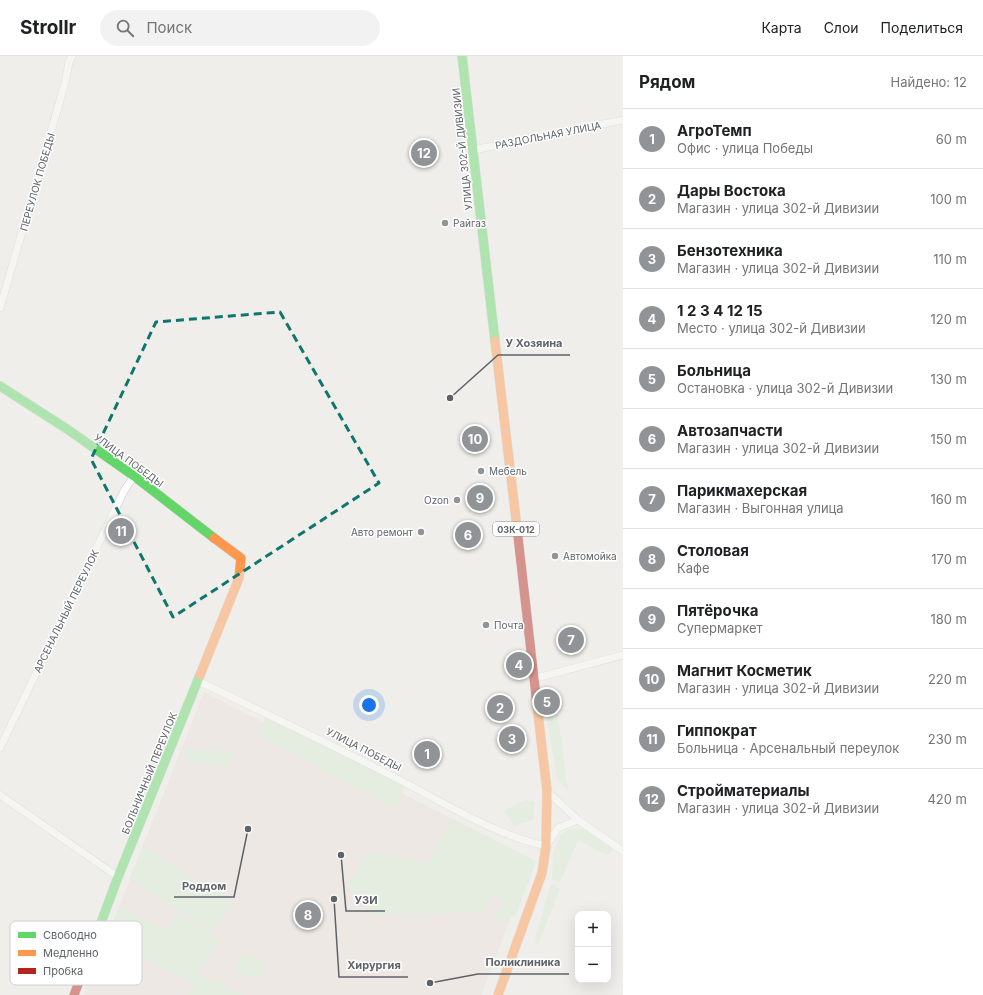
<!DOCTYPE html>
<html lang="ru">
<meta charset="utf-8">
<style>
:root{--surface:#fff;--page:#f2f2f2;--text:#202124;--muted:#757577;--line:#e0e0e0;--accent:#919496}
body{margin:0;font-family:Inter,sans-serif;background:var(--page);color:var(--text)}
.controls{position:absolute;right:12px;bottom:12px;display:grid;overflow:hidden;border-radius:8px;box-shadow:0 4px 16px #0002}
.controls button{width:36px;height:36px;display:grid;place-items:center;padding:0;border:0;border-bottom:1px solid var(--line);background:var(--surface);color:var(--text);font:20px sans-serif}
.you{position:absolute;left:369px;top:649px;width:14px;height:14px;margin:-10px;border:3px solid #fff;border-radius:50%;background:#1a73e8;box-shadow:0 0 0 6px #1a73e833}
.badge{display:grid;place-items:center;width:26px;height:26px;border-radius:50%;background:var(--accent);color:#fff;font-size:13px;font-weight:700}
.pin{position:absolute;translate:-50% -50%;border:2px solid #fff;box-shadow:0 1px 4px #0006}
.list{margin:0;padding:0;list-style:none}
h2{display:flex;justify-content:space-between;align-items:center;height:52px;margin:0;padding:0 16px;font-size:17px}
h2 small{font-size:13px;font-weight:400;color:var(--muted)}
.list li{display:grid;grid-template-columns:26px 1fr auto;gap:12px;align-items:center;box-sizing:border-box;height:60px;padding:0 16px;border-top:1px solid var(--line)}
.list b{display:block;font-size:15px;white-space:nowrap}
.list p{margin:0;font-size:13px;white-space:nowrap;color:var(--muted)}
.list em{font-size:13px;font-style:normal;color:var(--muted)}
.icon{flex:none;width:22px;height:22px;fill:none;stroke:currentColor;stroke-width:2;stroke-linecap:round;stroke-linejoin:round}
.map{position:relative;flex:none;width:623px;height:939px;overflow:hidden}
header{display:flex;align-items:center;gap:24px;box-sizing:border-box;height:56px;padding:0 20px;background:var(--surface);border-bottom:1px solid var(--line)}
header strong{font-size:19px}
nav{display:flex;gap:22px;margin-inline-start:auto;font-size:14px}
.search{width:280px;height:36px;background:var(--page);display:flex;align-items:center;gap:10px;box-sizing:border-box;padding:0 14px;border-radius:22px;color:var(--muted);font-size:15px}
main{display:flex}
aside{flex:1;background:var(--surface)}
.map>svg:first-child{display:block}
.medical{fill:#eae0de}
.green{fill:#d8ebd6}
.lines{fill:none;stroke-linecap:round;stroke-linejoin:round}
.street-casing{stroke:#cbcccc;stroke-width:8}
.fast-casing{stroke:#cacacb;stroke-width:10}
.slow-casing{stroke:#cacacb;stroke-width:10}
.jam-casing{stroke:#cacacb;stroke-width:10}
.street{stroke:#fdfcfc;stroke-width:7}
.fast{stroke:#63d668;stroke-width:9}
.slow{stroke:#ff974d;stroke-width:9}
.jam{stroke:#b3261e;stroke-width:9}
.marked{fill:none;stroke:#0f766e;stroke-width:3;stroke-dasharray:8 5;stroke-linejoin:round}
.poi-dot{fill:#919496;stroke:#fff;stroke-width:1.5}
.labels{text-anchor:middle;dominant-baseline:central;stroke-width:3;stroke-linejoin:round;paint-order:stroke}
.shield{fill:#fff;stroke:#8f9295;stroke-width:1}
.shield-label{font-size:9px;font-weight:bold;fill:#5f6368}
.street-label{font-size:10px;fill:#5f6368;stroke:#fff}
.poi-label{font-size:10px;fill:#5f6368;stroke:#fff;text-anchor:start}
.key{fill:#fff;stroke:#cfd0d2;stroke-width:1}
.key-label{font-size:11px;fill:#5f6368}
.leader{fill:none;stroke:#5f6368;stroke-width:1.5}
.callout-dot{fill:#5f6368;stroke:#fff;stroke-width:1.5}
.callout-label{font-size:11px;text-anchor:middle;font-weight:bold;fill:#5f6368;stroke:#fff;stroke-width:3;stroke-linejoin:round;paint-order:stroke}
</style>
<header>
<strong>Strollr</strong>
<div class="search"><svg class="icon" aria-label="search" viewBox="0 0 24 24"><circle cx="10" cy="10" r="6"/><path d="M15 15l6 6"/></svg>Поиск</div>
<nav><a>Карта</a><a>Слои</a><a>Поделиться</a></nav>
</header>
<main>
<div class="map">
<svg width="623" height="939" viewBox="0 0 623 939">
<rect width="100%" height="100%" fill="#efeeea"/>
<polygon class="medical" points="204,636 533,804 481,939 84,939"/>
<g class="green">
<polygon points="557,655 568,734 557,722 546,657"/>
<polygon points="266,661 406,726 395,753 259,680"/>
<polygon points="178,691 225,695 238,698 225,711 189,707"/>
<polygon points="524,744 534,745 534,763 514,770 504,755"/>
<polygon points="451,762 536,805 516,859 499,865 494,864 503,845 492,839 484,856 377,859 347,829 368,796 429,806"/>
<polygon points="571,772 587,774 613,792 608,800 578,784 560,826 552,824 553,798 561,778"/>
<polygon points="143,790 234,846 212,875 129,824"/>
<polygon points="551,828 560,832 538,889 535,883"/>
<polygon points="120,849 165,875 175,857 220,883 198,919 244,939 188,939 193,928 105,885"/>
<polygon points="243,896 268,907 259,925 235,914"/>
</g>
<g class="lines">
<defs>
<g id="street">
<polyline points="473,94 623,64"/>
<polyline points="0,252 65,27 69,6 72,0"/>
<polyline points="533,623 623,599"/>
<path d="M 198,625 C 263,656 328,687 392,720 C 441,745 492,778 546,790 L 558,772 L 578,764"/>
<polyline points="0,692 124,435 134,420"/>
<polyline points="547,735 578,764 623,795"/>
<polyline points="0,739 118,821"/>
</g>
<g id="fast">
<polyline points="462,0 495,285"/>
<polyline points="0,330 67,373 134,420 214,482"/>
<polyline points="96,880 118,821 200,619"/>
</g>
<g id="slow">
<polyline points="495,285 517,472"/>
<polyline points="200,619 239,522 241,502 214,482"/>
<polyline points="498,939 542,817 546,790 547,735 537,649"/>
</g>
<g id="jam">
<polyline points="517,472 537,649"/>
<polyline points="74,939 96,880"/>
</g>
</defs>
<use href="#street" class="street-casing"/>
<use href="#fast" class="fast-casing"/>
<use href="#slow" class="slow-casing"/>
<use href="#jam" class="jam-casing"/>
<use href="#street" class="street"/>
<use href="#fast" class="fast"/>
<use href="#slow" class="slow"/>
<use href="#jam" class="jam"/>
</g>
<path d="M0 0H623V939H0ZM 280,256 L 379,427 L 173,561 L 91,403 L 156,266 Z" fill="#efeeea" fill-opacity=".55" fill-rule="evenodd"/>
<path class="marked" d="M 280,256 L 379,427 L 173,561 L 91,403 L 156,266 Z"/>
<g class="poi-dot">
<circle cx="445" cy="167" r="4"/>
<circle cx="481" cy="415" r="4"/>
<circle cx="457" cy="444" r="4"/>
<circle cx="421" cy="476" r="4"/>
<circle cx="555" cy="500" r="4"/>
<circle cx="486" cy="569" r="4"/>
</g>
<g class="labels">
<rect class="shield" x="493" y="466" width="46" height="14" rx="3"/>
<g class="shield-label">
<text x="516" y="473">03К-012</text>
</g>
<g class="street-label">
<text transform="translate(548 79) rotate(-11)">РАЗДОЛЬНАЯ УЛИЦА</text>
<text transform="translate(462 93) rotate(-96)">УЛИЦА 302-Й ДИВИЗИИ</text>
<text transform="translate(37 126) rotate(-74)">ПЕРЕУЛОК ПОБЕДЫ</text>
<text transform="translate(129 404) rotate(36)">УЛИЦА ПОБЕДЫ</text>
<text transform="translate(66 555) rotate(-64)">АРСЕНАЛЬНЫЙ ПЕРЕУЛОК</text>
<text transform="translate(364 693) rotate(27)">УЛИЦА ПОБЕДЫ</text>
<text transform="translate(149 717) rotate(-68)">БОЛЬНИЧНЫЙ ПЕРЕУЛОК</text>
</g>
<g class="poi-label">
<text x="453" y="167">Райгаз</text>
<text x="489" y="415">Мебель</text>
<text x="449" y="444" text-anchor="end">Ozon</text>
<text x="413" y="476" text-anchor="end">Авто ремонт</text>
<text x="563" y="500">Автомойка</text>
<text x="494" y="569">Почта</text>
</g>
</g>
<rect x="10" y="865" width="132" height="64" rx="6" class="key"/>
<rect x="18" y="876" width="18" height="6" fill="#63d668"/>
<rect x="18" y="894" width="18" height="6" fill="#ff974d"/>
<rect x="18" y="912" width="18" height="6" fill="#b3261e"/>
<g class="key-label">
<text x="43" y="883">Свободно</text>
<text x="43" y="901">Медленно</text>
<text x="43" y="919">Пробка</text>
</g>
<path class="leader" d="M450 342L498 299H570M248 773L234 841H174M341 799L346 855H385M430 927L478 918H569M334 843L339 921H408"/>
<g class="callout-dot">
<circle cx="450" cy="342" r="4"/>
<circle cx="248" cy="773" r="4"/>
<circle cx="341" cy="799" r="4"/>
<circle cx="430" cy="927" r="4"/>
<circle cx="334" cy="843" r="4"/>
</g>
<g class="callout-label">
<text x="534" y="291">У Хозяина</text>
<text x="204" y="834">Роддом</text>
<text x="366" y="848">УЗИ</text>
<text x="523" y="910">Поликлиника</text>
<text x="374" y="913">Хирургия</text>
</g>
</svg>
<div class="controls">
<button>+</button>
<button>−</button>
</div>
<div class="you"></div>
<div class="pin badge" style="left:427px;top:698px">1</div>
<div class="pin badge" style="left:500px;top:652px">2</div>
<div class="pin badge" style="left:512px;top:683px">3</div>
<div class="pin badge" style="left:519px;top:609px">4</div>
<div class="pin badge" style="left:547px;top:646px">5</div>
<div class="pin badge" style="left:468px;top:479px">6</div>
<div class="pin badge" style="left:571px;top:584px">7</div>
<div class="pin badge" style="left:308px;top:859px">8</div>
<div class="pin badge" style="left:480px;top:442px">9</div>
<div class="pin badge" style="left:475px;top:383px">10</div>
<div class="pin badge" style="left:121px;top:475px">11</div>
<div class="pin badge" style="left:424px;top:97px">12</div>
</div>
<aside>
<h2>Рядом<small>Найдено: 12</small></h2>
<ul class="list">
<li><span class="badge">1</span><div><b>АгроТемп</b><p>Офис · улица Победы</p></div><em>60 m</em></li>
<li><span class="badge">2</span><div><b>Дары Востока</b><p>Магазин · улица 302-й Дивизии</p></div><em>100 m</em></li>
<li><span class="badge">3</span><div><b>Бензотехника</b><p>Магазин · улица 302-й Дивизии</p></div><em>110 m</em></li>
<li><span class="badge">4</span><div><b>1 2 3 4 12 15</b><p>Место · улица 302-й Дивизии</p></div><em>120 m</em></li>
<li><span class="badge">5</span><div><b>Больница</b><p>Остановка · улица 302-й Дивизии</p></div><em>130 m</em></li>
<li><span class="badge">6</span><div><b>Автозапчасти</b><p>Магазин · улица 302-й Дивизии</p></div><em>150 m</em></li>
<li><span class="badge">7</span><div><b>Парикмахерская</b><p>Магазин · Выгонная улица</p></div><em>160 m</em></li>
<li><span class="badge">8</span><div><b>Столовая</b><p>Кафе</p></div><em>170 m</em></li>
<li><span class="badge">9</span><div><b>Пятёрочка</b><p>Супермаркет</p></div><em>180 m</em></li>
<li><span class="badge">10</span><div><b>Магнит Косметик</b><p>Магазин · улица 302-й Дивизии</p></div><em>220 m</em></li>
<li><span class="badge">11</span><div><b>Гиппократ</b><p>Больница · Арсенальный переулок</p></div><em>230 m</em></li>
<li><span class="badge">12</span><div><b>Стройматериалы</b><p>Магазин · улица 302-й Дивизии</p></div><em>420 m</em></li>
</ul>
</aside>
</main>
